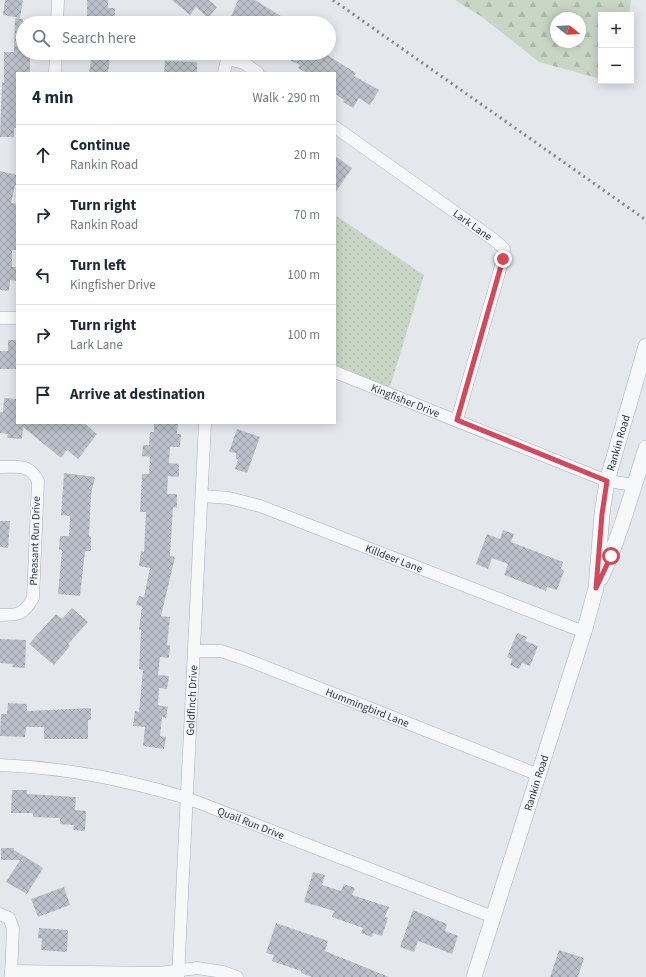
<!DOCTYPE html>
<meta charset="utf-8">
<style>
:root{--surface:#fff;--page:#f6f6f7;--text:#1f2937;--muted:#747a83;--line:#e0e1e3}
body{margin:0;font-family:"Source Sans 3",sans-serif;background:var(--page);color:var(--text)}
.controls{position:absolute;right:12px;top:12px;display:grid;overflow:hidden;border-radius:0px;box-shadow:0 2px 10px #0003}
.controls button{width:36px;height:36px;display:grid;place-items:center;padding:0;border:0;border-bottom:1px solid var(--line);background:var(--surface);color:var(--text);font:20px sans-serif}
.compass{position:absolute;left:550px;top:12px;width:36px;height:36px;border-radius:50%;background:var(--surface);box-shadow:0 2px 10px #0003;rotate:108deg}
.stop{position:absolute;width:12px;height:12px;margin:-9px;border:3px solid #d1495b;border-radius:50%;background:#fff}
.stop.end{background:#d1495b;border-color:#fff;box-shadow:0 1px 4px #0008}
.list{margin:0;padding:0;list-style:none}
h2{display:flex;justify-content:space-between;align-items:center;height:52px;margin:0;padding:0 16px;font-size:17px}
h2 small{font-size:13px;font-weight:400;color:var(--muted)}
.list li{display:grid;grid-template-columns:26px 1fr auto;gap:12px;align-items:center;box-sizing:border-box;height:60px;padding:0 16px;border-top:1px solid var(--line)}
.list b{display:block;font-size:15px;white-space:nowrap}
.list p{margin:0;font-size:13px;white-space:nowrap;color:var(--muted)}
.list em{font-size:13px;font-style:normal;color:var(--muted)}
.icon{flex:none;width:22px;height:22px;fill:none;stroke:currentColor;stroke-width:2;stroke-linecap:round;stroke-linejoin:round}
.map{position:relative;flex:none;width:646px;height:977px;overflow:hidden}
.search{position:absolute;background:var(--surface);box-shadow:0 2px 10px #0003;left:16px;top:16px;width:320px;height:44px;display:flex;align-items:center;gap:10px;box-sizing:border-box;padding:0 14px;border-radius:22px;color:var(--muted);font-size:15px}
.panel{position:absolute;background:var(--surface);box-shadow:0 2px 10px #0003;left:16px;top:72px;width:320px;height:352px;border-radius:0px}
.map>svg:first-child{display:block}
.forest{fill:url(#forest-firs);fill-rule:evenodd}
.park{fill:url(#park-dots)}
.building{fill:url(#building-cross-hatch)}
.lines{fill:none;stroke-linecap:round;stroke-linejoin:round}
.minor-casing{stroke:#a9aeb7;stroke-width:13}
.tertiary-casing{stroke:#a9aeb7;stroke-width:16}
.minor{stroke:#f7f8fa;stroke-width:12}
.tertiary{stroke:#f7f8fa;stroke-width:15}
.rail{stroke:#7d8696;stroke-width:3;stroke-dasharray:2 4;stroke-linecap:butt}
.route{stroke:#d1495b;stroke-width:5}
.labels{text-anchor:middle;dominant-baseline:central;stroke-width:3.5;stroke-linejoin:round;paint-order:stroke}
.street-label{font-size:11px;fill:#2b3445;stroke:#f4f6f9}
</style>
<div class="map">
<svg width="646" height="977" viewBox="0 0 646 977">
<defs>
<pattern id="forest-firs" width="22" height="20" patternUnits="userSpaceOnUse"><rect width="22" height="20" fill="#c9d6c5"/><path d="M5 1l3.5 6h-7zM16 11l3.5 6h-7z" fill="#adb8ab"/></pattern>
<pattern id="park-dots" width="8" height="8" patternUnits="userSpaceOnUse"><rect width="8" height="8" fill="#c9d6c5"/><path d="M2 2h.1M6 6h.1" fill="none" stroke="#adb8ab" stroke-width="1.8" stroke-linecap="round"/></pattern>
<pattern id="building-cross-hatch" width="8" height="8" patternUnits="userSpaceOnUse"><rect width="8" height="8" fill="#bbc0ca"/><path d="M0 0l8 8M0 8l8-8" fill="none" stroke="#989da6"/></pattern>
</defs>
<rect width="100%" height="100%" fill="#e4e7ec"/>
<path class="forest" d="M 455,0 L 631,0 L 629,15 L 601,15 L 601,79 L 539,62 L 482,17 ZM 556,18 L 580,18 L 580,42 L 556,42 Z"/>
<polygon class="park" points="335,215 424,275 390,387 335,365"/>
<g class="building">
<polygon points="5,0 23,0 20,18 3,15"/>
<polygon points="87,0 108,0 108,8 115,8 115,19 87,19"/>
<polygon points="172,0 209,0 217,7 208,18 196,7 190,15"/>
<polygon points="238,0 255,0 292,23 258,23 246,16 243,22 231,17"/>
<polygon points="15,18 23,19 23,53 30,53 30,73 17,73 17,128 14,128 14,137 0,137 2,82 4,83 4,52 14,52"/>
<polygon points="276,53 324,53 356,73 354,76 379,90 370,105 359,98 353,108 343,102 344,100 335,94 335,73 307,73 298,68 300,65"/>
<polygon points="92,55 110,57 108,73 89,73"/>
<polygon points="165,61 197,62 197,73 164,73"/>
<polygon points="335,156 352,168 335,193"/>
<polygon points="0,171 17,175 17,185 15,185 11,203 17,204 17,250 12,250 12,267 17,267 17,281 10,280 9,291 0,290"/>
<polygon points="8,340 17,340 17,369 0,369 0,351 8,351"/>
<polygon points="4,398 17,399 17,423 84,423 97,434 78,459 67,450 61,458 23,427 22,439 7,438 8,434 0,433 0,412 3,412"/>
<polygon points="154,423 178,423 177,434 181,434 180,447 170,447 169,463 179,464 179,477 168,476 167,494 177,494 177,508 173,507 170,556 175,557 161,616 170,617 167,645 170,645 169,658 160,657 158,675 169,676 167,689 159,688 158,705 168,707 166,718 162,717 160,736 166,737 164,749 143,746 145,727 133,726 135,711 139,712 143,670 139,669 141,630 139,630 142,606 136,605 139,596 144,597 150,568 139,566 141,551 144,552 146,512 140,512 142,474 149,474 150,457 142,456 143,445 149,445 150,432 154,432"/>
<polygon points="237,429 260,437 247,473 235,469 238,459 236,459 236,453 229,452"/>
<polygon points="64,473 95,477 91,494 89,536 91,536 91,551 85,551 80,596 58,594 62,550 59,550 60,536 69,536 70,516 61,515"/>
<polygon points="0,521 10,521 8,548 0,547"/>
<polygon points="503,530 514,534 511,542 563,562 561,569 564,571 557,590 547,587 546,591 504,575 508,564 492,558 488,569 476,564 487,534 500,539"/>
<polygon points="72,608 88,622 68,644 70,646 54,665 29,644 56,614 62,619"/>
<polygon points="517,633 527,637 525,641 538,646 530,666 522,663 519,669 510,665 512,659 507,657"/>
<polygon points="0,639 26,640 25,668 12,667 13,664 0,663"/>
<polygon points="8,703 27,704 27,711 91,708 91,720 88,720 88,739 44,739 44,727 26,727 25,737 0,736 1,714 7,714"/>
<polygon points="12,790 27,790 27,794 76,797 75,810 86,811 85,831 73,830 74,825 60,824 60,818 33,817 33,813 11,813"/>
<polygon points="1,848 14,848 14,850 43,868 27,894 6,882 20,860 1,860"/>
<polygon points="313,872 325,875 322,885 341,891 344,884 355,888 352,895 389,907 385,917 388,918 382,936 373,933 372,937 361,933 363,928 332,917 334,911 304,902"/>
<polygon points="64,887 70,905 38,917 31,899"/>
<polygon points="413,910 447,924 445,931 458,936 452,954 418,941 414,952 400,947"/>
<polygon points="276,923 328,941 325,951 389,977 312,977 301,973 301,971 272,961 274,955 266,953"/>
<polygon points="39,928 68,930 67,952 41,950 42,939 38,938"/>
<polygon points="559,950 584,958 578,977 550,977"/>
</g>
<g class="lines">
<defs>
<g id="minor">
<polyline points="57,23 58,0"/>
<polyline points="55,73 56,53"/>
<polyline points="224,73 227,59 244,63 258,73"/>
<path id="s1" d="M 335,127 L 497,242 L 504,249 L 503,259 L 457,420"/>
<polyline points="0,318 17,318"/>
<path id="s2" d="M 335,372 L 607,481 L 635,485"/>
<path d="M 0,467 C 18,467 29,463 38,481 L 33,598 C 23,615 19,615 0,615"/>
<path id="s3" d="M 202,496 L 229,498 L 260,506 L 584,632"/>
<path id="s4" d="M 194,651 L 221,651 L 245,659 L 539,775"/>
<path id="s5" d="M 0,765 C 68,768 122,779 187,798 L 493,917"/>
<polyline points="0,914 9,918 13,928 11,977"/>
<polyline points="11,971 159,973 197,968 223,972 237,977"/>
<path id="s6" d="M 178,977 L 205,423"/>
</g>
<g id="tertiary">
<path d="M 601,578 C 620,536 632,492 646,448"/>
<path id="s7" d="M 474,977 L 584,632 L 596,588 L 602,514 L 607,481 L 646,346"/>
</g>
</defs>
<use href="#minor" class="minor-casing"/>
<use href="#tertiary" class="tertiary-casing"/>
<use href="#minor" class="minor"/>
<use href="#tertiary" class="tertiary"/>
<polyline class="rail" points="333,0 646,220"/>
</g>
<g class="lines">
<polyline class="route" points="503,259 457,420 607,481 602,514 596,588 611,556"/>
</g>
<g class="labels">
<g class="street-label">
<text stroke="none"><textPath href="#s1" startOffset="169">Lark Lane</textPath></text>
<text stroke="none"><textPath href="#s2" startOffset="76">Kingfisher Drive</textPath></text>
<text stroke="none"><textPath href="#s7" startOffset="555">Rankin Road</textPath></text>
<text transform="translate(35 541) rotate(-88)">Pheasant Run Drive</text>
<text stroke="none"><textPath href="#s3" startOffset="203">Killdeer Lane</textPath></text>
<text stroke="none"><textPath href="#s6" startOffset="277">Goldfinch Drive</textPath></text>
<text stroke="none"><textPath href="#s4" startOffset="184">Hummingbird Lane</textPath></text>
<text stroke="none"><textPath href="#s7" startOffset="204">Rankin Road</textPath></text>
<text stroke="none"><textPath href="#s5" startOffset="259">Quail Run Drive</textPath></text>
</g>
</g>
</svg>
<div class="controls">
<button>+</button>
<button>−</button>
</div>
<svg class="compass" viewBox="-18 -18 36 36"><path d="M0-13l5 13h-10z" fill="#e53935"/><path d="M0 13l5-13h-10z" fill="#747a83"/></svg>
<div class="stop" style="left:611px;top:556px"></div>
<div class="stop end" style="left:503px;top:259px"></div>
<div class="search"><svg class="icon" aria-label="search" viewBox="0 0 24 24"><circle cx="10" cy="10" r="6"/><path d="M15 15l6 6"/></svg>Search here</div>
<section class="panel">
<h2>4 min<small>Walk · 290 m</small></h2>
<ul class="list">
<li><svg class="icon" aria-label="ahead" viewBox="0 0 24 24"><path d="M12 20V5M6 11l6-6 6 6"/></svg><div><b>Continue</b><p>Rankin Road</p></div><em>20 m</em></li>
<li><svg class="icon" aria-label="right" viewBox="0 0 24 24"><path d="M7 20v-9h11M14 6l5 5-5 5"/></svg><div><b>Turn right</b><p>Rankin Road</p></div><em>70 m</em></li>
<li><svg class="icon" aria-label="left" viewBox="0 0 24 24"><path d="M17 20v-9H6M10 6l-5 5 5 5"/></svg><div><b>Turn left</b><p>Kingfisher Drive</p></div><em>100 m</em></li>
<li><svg class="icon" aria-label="right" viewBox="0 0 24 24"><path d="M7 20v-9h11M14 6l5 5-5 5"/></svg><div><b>Turn right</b><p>Lark Lane</p></div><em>100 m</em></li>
<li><svg class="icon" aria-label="arrive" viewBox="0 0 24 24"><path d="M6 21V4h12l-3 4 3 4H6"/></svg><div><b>Arrive at destination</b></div></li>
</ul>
</section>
</div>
